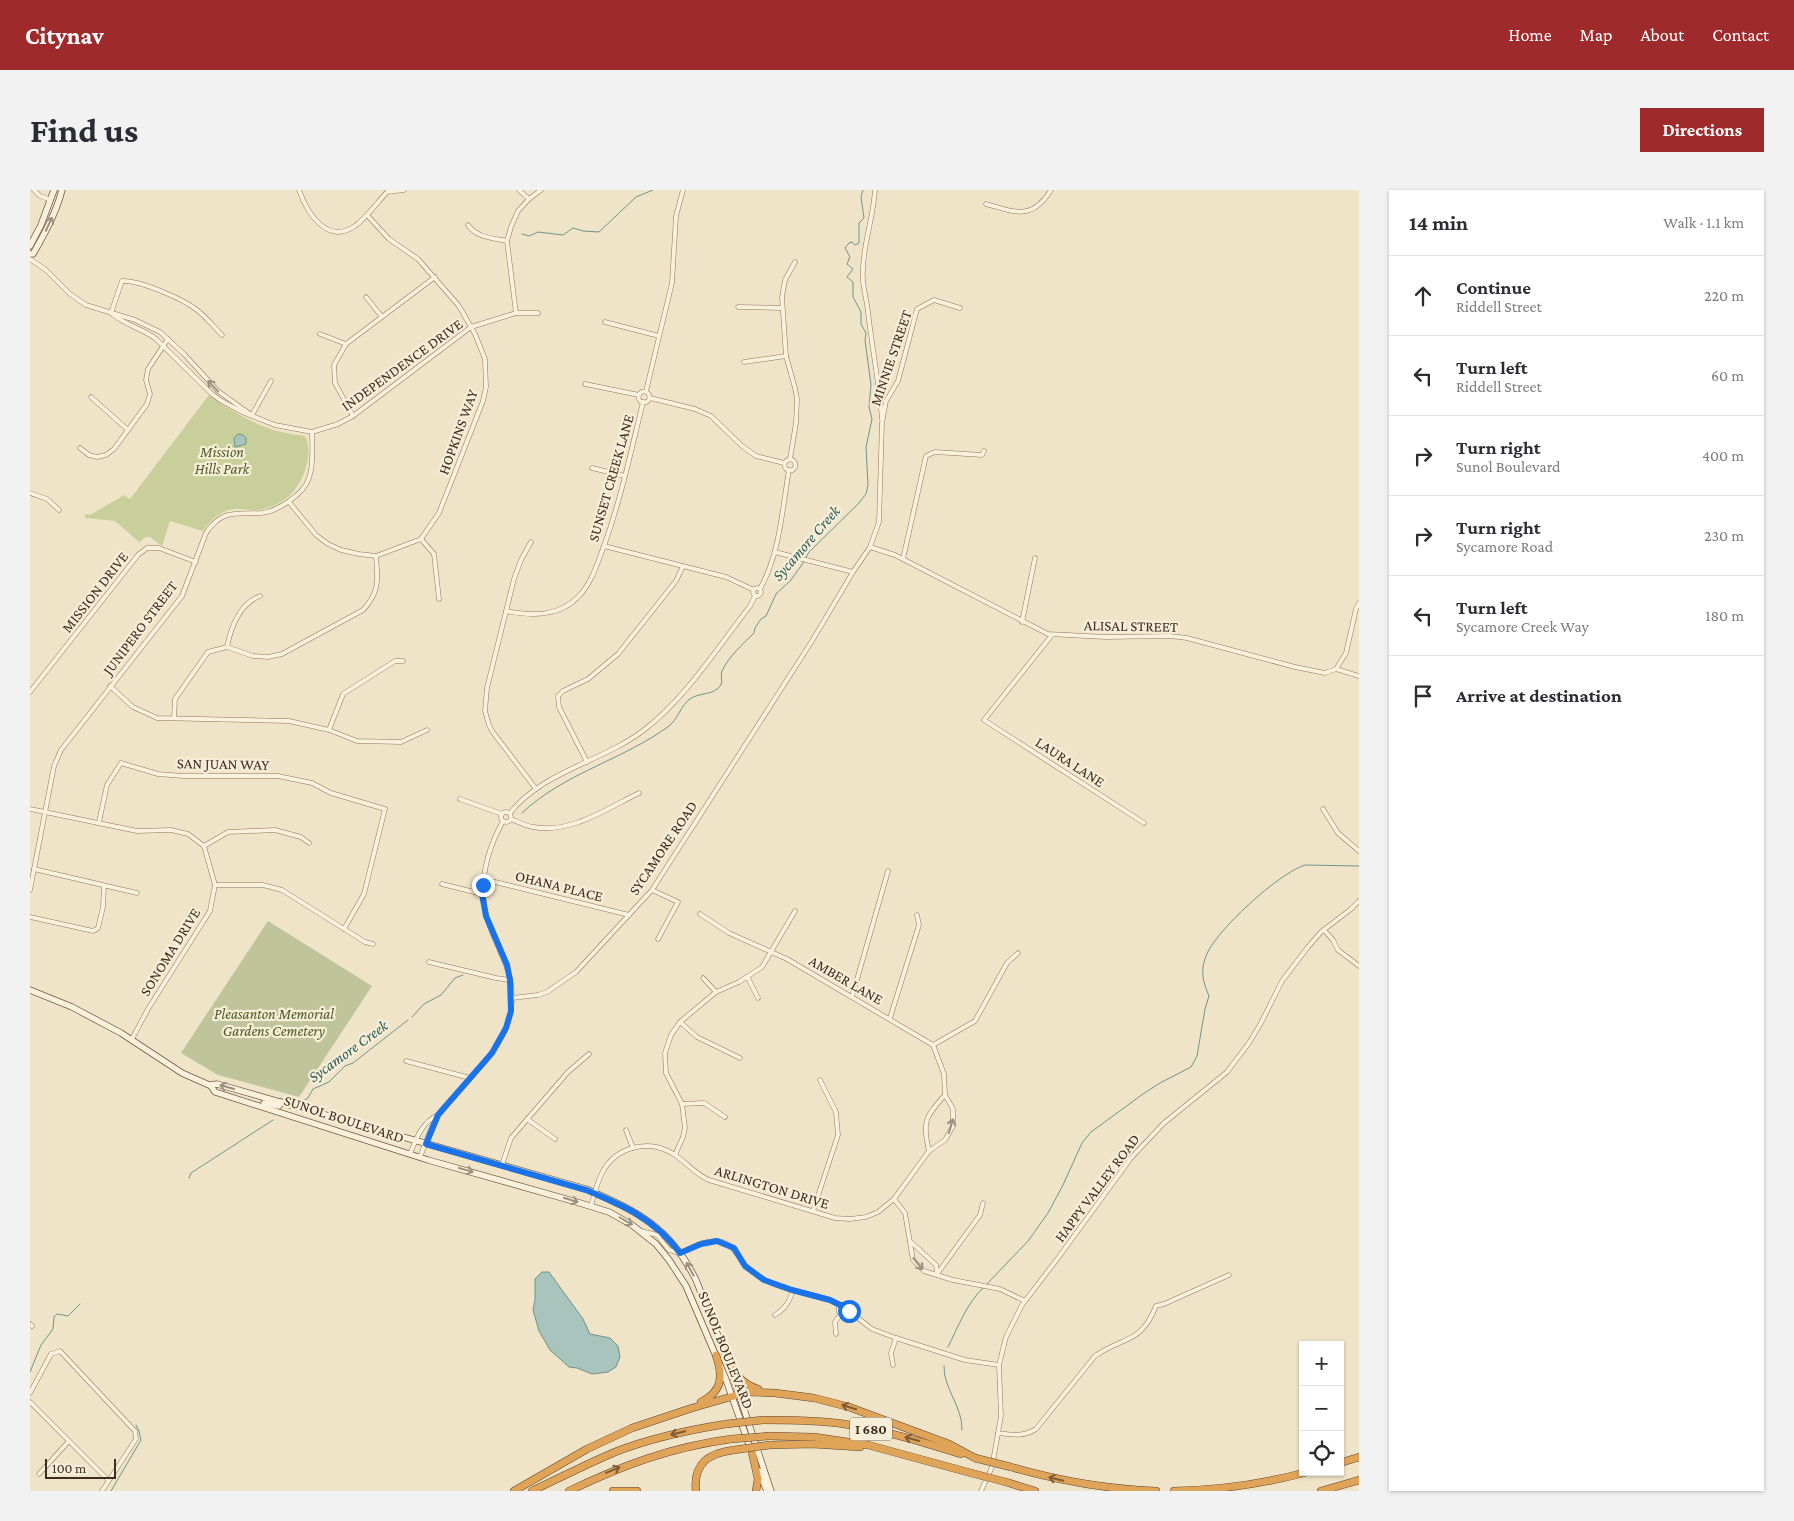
<!DOCTYPE html>
<meta charset="utf-8">
<style>
:root{--surface:#fff;--page:#f2f2f3;--text:#2b2b33;--muted:#7c7c81;--line:#e1e1e2;--accent:#9e2a2b}
body{margin:0;font-family:"Crimson Pro",serif;background:var(--page);color:var(--text)}
.controls{position:absolute;right:15px;bottom:15px;display:grid;overflow:hidden;border-radius:0px;box-shadow:0 1px 4px #0004}
.controls button{width:45px;height:45px;display:grid;place-items:center;padding:0;border:0;border-bottom:1px solid var(--line);background:var(--surface);color:var(--text);font:25px sans-serif}
.scale{position:absolute;left:15px;bottom:12px;width:71px;box-sizing:border-box;padding-left:5px;border:2px solid #3d2e20;border-top:0;font-size:14px;line-height:18px;white-space:nowrap;color:#3d2e20;-webkit-text-stroke:4px #f7eed8;paint-order:stroke}
.stop{position:absolute;width:15px;height:15px;margin:-11px;border:4px solid #1a73e8;border-radius:50%;background:#fff}
.stop.end{background:#1a73e8;border-color:#fff;box-shadow:0 1px 5px #0008}
.list{margin:0;padding:0;list-style:none}
h2{display:flex;justify-content:space-between;align-items:center;height:65px;margin:0;padding:0 20px;font-size:21px}
h2 small{font-size:16px;font-weight:400;color:var(--muted)}
.list li{display:grid;grid-template-columns:32px 1fr auto;gap:15px;align-items:center;box-sizing:border-box;height:80px;padding:0 20px;border-top:1px solid var(--line)}
.list b{display:block;font-size:19px;white-space:nowrap}
.list p{margin:0;font-size:16px;white-space:nowrap;color:var(--muted)}
.list em{font-size:16px;font-style:normal;color:var(--muted)}
.icon{flex:none;width:28px;height:28px;fill:none;stroke:currentColor;stroke-width:2;stroke-linecap:round;stroke-linejoin:round}
.map{position:relative;flex:none;width:1329px;height:1301px;overflow:hidden;border-radius:0px}
header{display:flex;align-items:center;gap:30px;box-sizing:border-box;height:70px;padding:0 25px;background:var(--accent);color:#fff}
header strong{font-size:24px}
nav{display:flex;gap:28px;margin-inline-start:auto;font-size:18px}
.intro{display:flex;align-items:center;justify-content:space-between;box-sizing:border-box;height:120px;padding:0 30px}
h1{margin:0;font-size:35px}
.button{padding:12px 22px;border-radius:0px;background:var(--accent);color:#fff;font-size:18px;font-weight:700}
main{display:flex;gap:30px;padding:0 30px}
aside{flex:1;background:var(--surface);border-radius:0px;box-shadow:0 1px 4px #0004}
.map>svg:first-child{display:block}
.green{fill:#c9cf9b}
.cemetery{fill:#bfc49a}
.water{fill:#a9c4bc;stroke:#6f938a}
.lines{fill:none;stroke-linecap:round;stroke-linejoin:round}
.stream{stroke:#6f938a;stroke-width:1}
.minor-casing{stroke:#8d765c;stroke-width:5}
.secondary-casing{stroke:#6f573f;stroke-width:7}
.motorway-casing{stroke:#5b4430;stroke-width:8}
.minor{stroke:#faf1dc;stroke-width:4}
.secondary{stroke:#faf1dc;stroke-width:5.5}
.motorway{stroke:#e0a458;stroke-width:7}
.motorway-bridge-casing{stroke:#5b4430;stroke-width:8;stroke-linecap:butt}
.motorway-bridge{stroke:#e0a458;stroke-width:7}
.oneway{stroke:#9c907e}
.oneway2{stroke:#7e5d36}
.route{stroke:#1a73e8;stroke-width:6}
.labels{text-anchor:middle;dominant-baseline:central;stroke-width:4.5;stroke-linejoin:round;paint-order:stroke}
.shield{fill:#f7eed8;stroke:#756857;stroke-width:1}
.shield-label{font-size:14px;font-weight:bold;fill:#3d2e20}
.street-label{font-size:15px;fill:#3d2e20;stroke:#f7eed8}
.park-label{font-size:15px;font-style:italic;fill:#4d5a26;stroke:#f7eed8}
.water-label{font-size:16px;font-style:italic;fill:#2f5d5a;stroke:#f7eed8}
</style>
<header>
<strong>Citynav</strong>
<nav><a>Home</a><a>Map</a><a>About</a><a>Contact</a></nav>
</header>
<div class="intro"><h1>Find us</h1><a class="button">Directions</a></div>
<main>
<div class="map">
<svg width="1329" height="1301" viewBox="0 0 1329 1301">
<rect width="100%" height="100%" fill="#f0e4c8"/>
<path class="green" d="M 179,205 C 198,220 229,237 252,242 C 260,244 268,245 275,246 C 280,255 279,267 276,277 C 270,300 252,318 227,320 C 217,320 206,317 196,321 C 186,325 179,332 173,341 L 140,331 L 132,356 L 120,347 L 116,347 L 109,352 L 85,331 L 55,328 L 55,324 L 60,325 L 94,305 L 100,309 Z"/>
<polygon class="cemetery" points="238,731 342,796 269,907 188,885 151,863"/>
<g class="water">
<polygon points="208,244 213,245 216,248 216,254 205,257 204,248"/>
<polygon points="512,1082 519,1082 553,1129 560,1144 580,1148 588,1156 590,1167 586,1177 578,1182 562,1184 547,1178 539,1177 520,1160 509,1141 503,1120 505,1110 505,1089"/>
</g>
<g class="lines">
<g class="stream">
<polyline points="492,44 499,46 508,42 533,45 543,38 553,41 569,42 606,7 623,0"/>
<path d="M 492,623 C 534,583 593,570 639,536 C 648,529 651,515 660,509 C 669,502 684,506 691,495 C 693,491 690,485 692,481 C 699,466 713,454 724,443 L 725,438 L 731,429 L 736,426 L 746,404 L 761,390 L 773,373 L 779,362 L 828,314 L 836,304 L 838,295 L 836,257 L 842,229 L 839,217 L 841,195 L 835,150 L 836,143 L 831,134 L 831,122 L 823,107 L 823,92 L 817,87 L 823,79 L 817,74 L 820,67 L 815,58 L 819,53 L 822,52 L 825,55 L 829,53 L 829,33 L 834,28 L 831,7 L 833,0"/>
<polyline points="382,827 394,814 411,805 425,788 433,785"/>
<polyline points="273,911 278,908 283,899 299,892 315,876 323,873 378,830"/>
<polyline points="159,988 161,983 243,930"/>
<path d="M 956,1095 L 998,1051 L 1018,1023 L 1033,995 L 1052,953 L 1061,942 L 1113,904 L 1130,893 L 1161,877 L 1167,866 L 1175,819 L 1179,806 C 1173,792 1170,781 1176,766 C 1185,741 1249,683 1275,675 L 1329,676"/>
<path d="M 918,1157 C 928,1137 937,1113 953,1098"/>
<path d="M 914,1176 C 913,1198 933,1217 932,1240"/>
<polyline points="0,1182 11,1155 23,1139 24,1127 27,1124 38,1126 50,1114"/>
<polyline points="81,1301 111,1250 109,1241 106,1235"/>
</g>
<defs>
<g id="minor">
<polyline points="4,0 10,6 21,10"/>
<path d="M 269,0 C 277,23 297,55 325,36 C 337,27 347,13 357,2 L 374,0"/>
<polyline points="489,0 499,9"/>
<path d="M 845,0 C 843,31 831,60 833,91 C 834,101 837,112 838,122 C 842,157 849,193 852,229"/>
<path d="M 956,14 C 985,22 1002,31 1021,0"/>
<path d="M 438,35 C 447,48 463,48 477,51"/>
<polyline points="0,69 16,80 40,104 56,115 105,130 130,142 154,164 188,201 220,224"/>
<polyline points="336,107 352,127"/>
<polyline points="708,117 752,118"/>
<path d="M 81,123 C 94,135 112,138 126,149 L 182,204 L 190,210 L 212,222 L 245,235 L 282,242 L 308,234 L 323,226 L 441,137 L 486,123 L 508,123"/>
<path d="M 81,123 L 92,91 C 110,90 153,109 167,120 C 176,127 184,137 192,145"/>
<polyline points="486,123 477,51 481,37 488,21 499,9 511,0"/>
<polyline points="575,132 629,146"/>
<polyline points="290,144 316,154"/>
<polyline points="714,172 756,166"/>
<polyline points="555,194 609,205"/>
<polyline points="616,201 642,93 646,26 653,0"/>
<circle cx="614" cy="207" r="5.5"/>
<polyline points="61,207 98,240"/>
<polyline points="620,208 665,219 681,226 712,256 726,266 754,273"/>
<polyline points="222,225 241,191"/>
<polyline points="323,226 305,193 304,175 316,154 405,87"/>
<polyline points="50,258 59,265 67,267 76,265 84,259 117,214 120,204 116,190 118,179 138,149"/>
<polyline points="760,269 766,233 767,209 765,198 756,166 752,107 755,90 765,72"/>
<circle cx="760" cy="275" r="5.5"/>
<polyline points="562,278 595,286"/>
<polyline points="0,303 17,309 29,320"/>
<polyline points="259,312 286,345 298,354 311,360 329,364 346,366 391,349 409,323 453,211 456,197 455,169 445,144 429,116 388,69 359,49 337,25"/>
<polyline points="391,349 404,364 409,409"/>
<polyline points="501,352 491,370 484,389 457,498 455,521 459,535 462,541 506,599"/>
<polyline points="574,356 696,387 724,400"/>
<polyline points="840,357 865,365 1018,444 1076,447 1140,446 1157,448 1265,477 1295,483 1306,479 1316,463 1326,419 1329,413"/>
<polyline points="745,362 823,382"/>
<polyline points="873,369 896,266 905,262 952,265 954,261"/>
<circle cx="727" cy="402" r="4"/>
<path d="M 730,399 C 750,363 752,320 759,280"/>
<path d="M 476,421 C 501,426 529,427 548,407 C 562,393 567,374 574,356 C 591,309 601,261 613,212"/>
<polyline points="992,432 1005,368"/>
<polyline points="1022,445 954,530 1114,633"/>
<path d="M 197,457 C 201,437 209,414 230,406"/>
<polyline points="1306,479 1329,486"/>
<polyline points="80,496 103,517 127,528 259,531 299,540 327,551 371,552 397,540"/>
<polyline points="0,502 108,365 117,358 129,358 166,372"/>
<path d="M 144,528 L 145,509 L 178,462 L 197,457 L 223,466 L 238,467 L 252,464 L 333,420 C 350,402 348,389 346,366"/>
<polyline points="299,540 313,504 365,471 373,471"/>
<polyline points="557,572 529,517 528,506 533,501 558,489 588,464 646,391 653,376"/>
<polyline points="430,609 472,624"/>
<polyline points="0,619 107,641 141,640 158,644 174,656 185,695 180,721 118,819 102,849"/>
<polyline points="1293,619 1308,643 1329,661"/>
<circle cx="476" cy="627" r="5"/>
<path d="M 480,623 C 513,581 572,572 614,540 C 655,509 688,457 720,416 L 725,406"/>
<path d="M 481,629 C 488,632 496,636 503,637 C 541,644 576,619 609,603"/>
<polyline points="69,632 77,595 91,573 128,584 153,586 248,586 282,593 301,603 355,619 334,704 314,739"/>
<polyline points="174,656 198,642 245,640 271,647 279,653"/>
<polyline points="4,679 107,703"/>
<polyline points="453,689 599,725"/>
<polyline points="412,694 452,704"/>
<polyline points="185,695 233,695 252,700 335,752 343,754"/>
<path d="M 0,700 L 24,576 L 31,560 L 152,406 L 176,343 C 192,319 206,324 231,323 C 247,322 274,304 279,288 C 284,273 282,257 282,242"/>
<polyline points="622,700 648,712 628,749"/>
<polyline points="0,727 63,741 68,738 73,717 74,696"/>
<polyline points="1294,740 1303,750 1308,760 1329,776"/>
<polyline points="399,772 466,788 480,790"/>
<polyline points="673,788 686,802"/>
<polyline points="718,788 728,808"/>
<polyline points="822,807 858,681"/>
<polyline points="482,808 508,805 517,802 546,782 622,700 782,451 823,382 840,357 849,332 852,233 856,211 868,191 887,119 904,110 930,118"/>
<polyline points="860,828 889,735 887,725"/>
<polyline points="650,832 667,847 710,868"/>
<polyline points="903,855 945,831 977,773 988,763"/>
<polyline points="376,871 440,888"/>
<polyline points="652,914 674,913 695,927"/>
<polyline points="497,929 525,949"/>
<polyline points="596,940 603,958"/>
<path d="M 899,961 C 892,932 895,927 915,905"/>
<path d="M 380,964 C 386,949 392,932 408,925"/>
<polyline points="645,965 653,947 655,938 652,914 636,883 635,863 641,845 650,832 686,802 709,792 732,777 765,721"/>
<path d="M 390,967 C 396,953 400,938 408,925 C 412,918 420,911 425,905 C 447,880 476,854 481,820 C 486,784 471,768 460,737 C 446,700 455,664 473,631"/>
<polyline points="472,975 481,948 538,882 559,864"/>
<polyline points="864,1009 875,1023 883,1070 894,1081 923,1090 970,1099 995,1111"/>
<path d="M 561,1016 C 564,1005 567,993 572,983 C 586,956 620,948 645,965 C 657,973 665,984 679,990 L 805,1028 L 820,1029 L 836,1027 L 848,1022 L 864,1009 L 899,961 L 915,950 L 923,936 L 923,919 L 915,905 L 914,884 L 903,855 L 757,769 L 699,743 L 670,724"/>
<polyline points="783,1021 808,945 806,922 790,890"/>
<path d="M 611,1041 L 627,1045 L 639,1060 L 650,1063 C 661,1058 674,1050 687,1051 C 703,1052 706,1065 715,1075 C 719,1080 728,1086 733,1089 C 757,1103 787,1102 811,1115"/>
<polyline points="881,1052 906,1075 907,1084"/>
<polyline points="907,1084 950,1025 953,1013"/>
<circle cx="814" cy="1120" r="5.5"/>
<polyline points="819,1121 842,1139 866,1148 935,1170 969,1175"/>
<path d="M 745,1125 C 756,1118 759,1112 763,1100"/>
<polyline points="0,1134 2,1136"/>
<polyline points="806,1144 805,1132 811,1124"/>
<polyline points="863,1175 861,1163 866,1148"/>
<polyline points="0,1203 21,1164 30,1161 105,1241 106,1249 72,1301"/>
<polyline points="0,1212 78,1290"/>
<path d="M 968,1243 C 983,1245 993,1247 1006,1239 L 1065,1166 C 1094,1146 1111,1154 1126,1116 L 1134,1114 L 1199,1085"/>
<polyline points="9,1284 39,1251"/>
<polyline points="951,1301 962,1277 971,1226 969,1175 976,1147 992,1115 1028,1068 1101,968 1134,933 1197,882 1219,853 1231,833 1252,791 1278,757 1291,742 1321,719 1329,711"/>
</g>
<g id="secondary">
<polyline points="0,56 11,35 24,0"/>
<path d="M 0,64 L 3,64 C 15,43 26,23 32,0"/>
<path d="M 0,800 L 42,817 L 91,843 L 152,883 L 179,895 L 187,894 L 556,999 C 608,1022 640,1037 666,1090 L 699,1174 L 741,1301"/>
<polyline points="181,896 185,902 398,970 550,1013 579,1022 602,1035 626,1054 639,1070 656,1096 695,1187 721,1260"/>
<polyline points="234,913 249,916 251,912"/>
<polyline points="729,1281 737,1301"/>
</g>
<g id="motorway">
<path d="M 699,1174 C 707,1186 714,1195 728,1199"/>
<path d="M 671,1212 C 693,1201 693,1186 686,1165"/>
<path d="M 733,1230 C 760,1230 787,1230 814,1234 C 854,1240 892,1252 931,1264"/>
<polyline points="739,1246 784,1247 838,1255 941,1283"/>
<polyline points="740,1255 782,1254 830,1257"/>
<polyline points="722,1262 728,1289 726,1301"/>
<polyline points="1310,1273 1329,1267"/>
<path d="M 981,1277 C 1029,1291 1076,1299 1126,1301"/>
<polyline points="976,1292 1005,1301"/>
<polyline points="484,1301 557,1259 602,1238 662,1218 718,1202 745,1203 784,1208 819,1217 919,1254 945,1268"/>
<path d="M 502,1301 C 529,1288 557,1274 585,1262 C 621,1248 658,1240 696,1234"/>
<path d="M 539,1301 C 593,1275 642,1257 701,1249"/>
<polyline points="583,1301 607,1301"/>
<path d="M 666,1301 C 663,1273 679,1263 704,1260"/>
<path d="M 1144,1301 C 1189,1300 1233,1294 1277,1282"/>
<polyline points="1291,1301 1329,1290"/>
</g>
</defs>
<use href="#minor" class="minor-casing"/>
<use href="#secondary" class="secondary-casing"/>
<use href="#motorway" class="motorway-casing"/>
<use href="#minor" class="minor"/>
<use href="#secondary" class="secondary"/>
<use href="#motorway" class="motorway"/>
<defs>
<g id="motorway-bridge">
<polyline points="696,1234 733,1230"/>
<polyline points="701,1249 739,1246"/>
<polyline points="704,1260 740,1255"/>
<polyline points="945,1268 981,1277"/>
<polyline points="941,1283 976,1292"/>
</g>
</defs>
<use href="#motorway-bridge" class="motorway-bridge-casing"/>
<use href="#motorway-bridge" class="motorway-bridge"/>
</g>
<defs><path id="oneway-shaft" d="M-6 0H5M1.5-3L5.5 0L1.5 3" fill="none" stroke-width="1.6" stroke-linecap="round" stroke-linejoin="round" transform="scale(1.25)"/></defs>
<g class="oneway">
<use href="#oneway-shaft" transform="translate(19 34) rotate(-65)"/>
<use href="#oneway-shaft" transform="translate(183 196) rotate(-133)"/>
<use href="#oneway-shaft" transform="translate(197 897) rotate(-164)"/>
<use href="#oneway-shaft" transform="translate(921 936) rotate(-73)"/>
<use href="#oneway-shaft" transform="translate(436 980) rotate(15)"/>
<use href="#oneway-shaft" transform="translate(541 1010) rotate(18)"/>
<use href="#oneway-shaft" transform="translate(596 1031) rotate(30)"/>
<use href="#oneway-shaft" transform="translate(888 1074) rotate(51)"/>
<use href="#oneway-shaft" transform="translate(660 1079) rotate(-119)"/>
</g>
<g class="oneway2">
<use href="#oneway-shaft" transform="translate(819 1217) rotate(-163)"/>
<use href="#oneway-shaft" transform="translate(648 1243) rotate(167)"/>
<use href="#oneway-shaft" transform="translate(882 1249) rotate(-164)"/>
<use href="#oneway-shaft" transform="translate(583 1280) rotate(-23)"/>
<use href="#oneway-shaft" transform="translate(1026 1289) rotate(-167)"/>
</g>
<g class="lines">
<path class="route" d="M 453,695 L 452,704 L 456,726 L 477,775 L 480,790 L 481,821 L 476,838 L 462,863 L 408,925 L 396,954 L 556,1000 C 594,1016 625,1029 650,1063 L 671,1054 L 687,1051 L 704,1058 L 715,1076 L 734,1090 L 762,1100 L 800,1110 L 810,1115 L 815,1115 L 818,1118 L 819,1121"/>
</g>
<g class="labels">
<rect class="shield" x="820" y="1227.5" width="42" height="23" rx="4"/>
<g class="shield-label">
<text x="841" y="1239">I 680</text>
</g>
<g class="street-label">
<text transform="translate(861 168) rotate(-71)">MINNIE STREET</text>
<text transform="translate(372 175) rotate(-36)">INDEPENDENCE DRIVE</text>
<text transform="translate(428 242) rotate(-70)">HOPKINS WAY</text>
<text transform="translate(581 288) rotate(-74)">SUNSET CREEK LANE</text>
<text transform="translate(65 402) rotate(-52)">MISSION DRIVE</text>
<text transform="translate(1101 436) rotate(1)">ALISAL STREET</text>
<text transform="translate(110 438) rotate(-53)">JUNIPERO STREET</text>
<text transform="translate(1040 572) rotate(33)">LAURA LANE</text>
<text transform="translate(193 574) rotate(1)">SAN JUAN WAY</text>
<text transform="translate(633 658) rotate(-56)">SYCAMORE ROAD</text>
<text transform="translate(529 696) rotate(14)">OHANA PLACE</text>
<text transform="translate(140 762) rotate(-58)">SONOMA DRIVE</text>
<text transform="translate(816 790) rotate(30)">AMBER LANE</text>
<text transform="translate(314 929) rotate(18)">SUNOL BOULEVARD</text>
<text transform="translate(742 997) rotate(17)">ARLINGTON DRIVE</text>
<text transform="translate(1067 998) rotate(-53)">HAPPY VALLEY ROAD</text>
<text transform="translate(696 1160) rotate(68)">SUNOL BOULEVARD</text>
</g>
<g class="park-label">
<text x="192" y="262">Mission<tspan x="192" dy="17">Hills Park</tspan></text>
<text x="244" y="824">Pleasanton Memorial<tspan x="244" dy="17">Gardens Cemetery</tspan></text>
</g>
<g class="water-label">
<text transform="translate(776 353) rotate(-49)">Sycamore Creek</text>
<text transform="translate(318 861) rotate(-36)">Sycamore Creek</text>
</g>
</g>
</svg>
<div class="controls">
<button>+</button>
<button>−</button>
<button><svg class="icon" aria-label="locate" viewBox="0 0 24 24"><circle cx="12" cy="12" r="6"/><path d="M12 2v4M12 18v4M2 12h4M18 12h4"/></svg></button>
</div>
<div class="scale">100 m</div>
<div class="stop" style="left:819px;top:1121px"></div>
<div class="stop end" style="left:453px;top:695px"></div>
</div>
<aside>
<h2>14 min<small>Walk · 1.1 km</small></h2>
<ul class="list">
<li><svg class="icon" aria-label="ahead" viewBox="0 0 24 24"><path d="M12 20V5M6 11l6-6 6 6"/></svg><div><b>Continue</b><p>Riddell Street</p></div><em>220 m</em></li>
<li><svg class="icon" aria-label="left" viewBox="0 0 24 24"><path d="M17 20v-9H6M10 6l-5 5 5 5"/></svg><div><b>Turn left</b><p>Riddell Street</p></div><em>60 m</em></li>
<li><svg class="icon" aria-label="right" viewBox="0 0 24 24"><path d="M7 20v-9h11M14 6l5 5-5 5"/></svg><div><b>Turn right</b><p>Sunol Boulevard</p></div><em>400 m</em></li>
<li><svg class="icon" aria-label="right" viewBox="0 0 24 24"><path d="M7 20v-9h11M14 6l5 5-5 5"/></svg><div><b>Turn right</b><p>Sycamore Road</p></div><em>230 m</em></li>
<li><svg class="icon" aria-label="left" viewBox="0 0 24 24"><path d="M17 20v-9H6M10 6l-5 5 5 5"/></svg><div><b>Turn left</b><p>Sycamore Creek Way</p></div><em>180 m</em></li>
<li><svg class="icon" aria-label="arrive" viewBox="0 0 24 24"><path d="M6 21V4h12l-3 4 3 4H6"/></svg><div><b>Arrive at destination</b></div></li>
</ul>
</aside>
</main>
